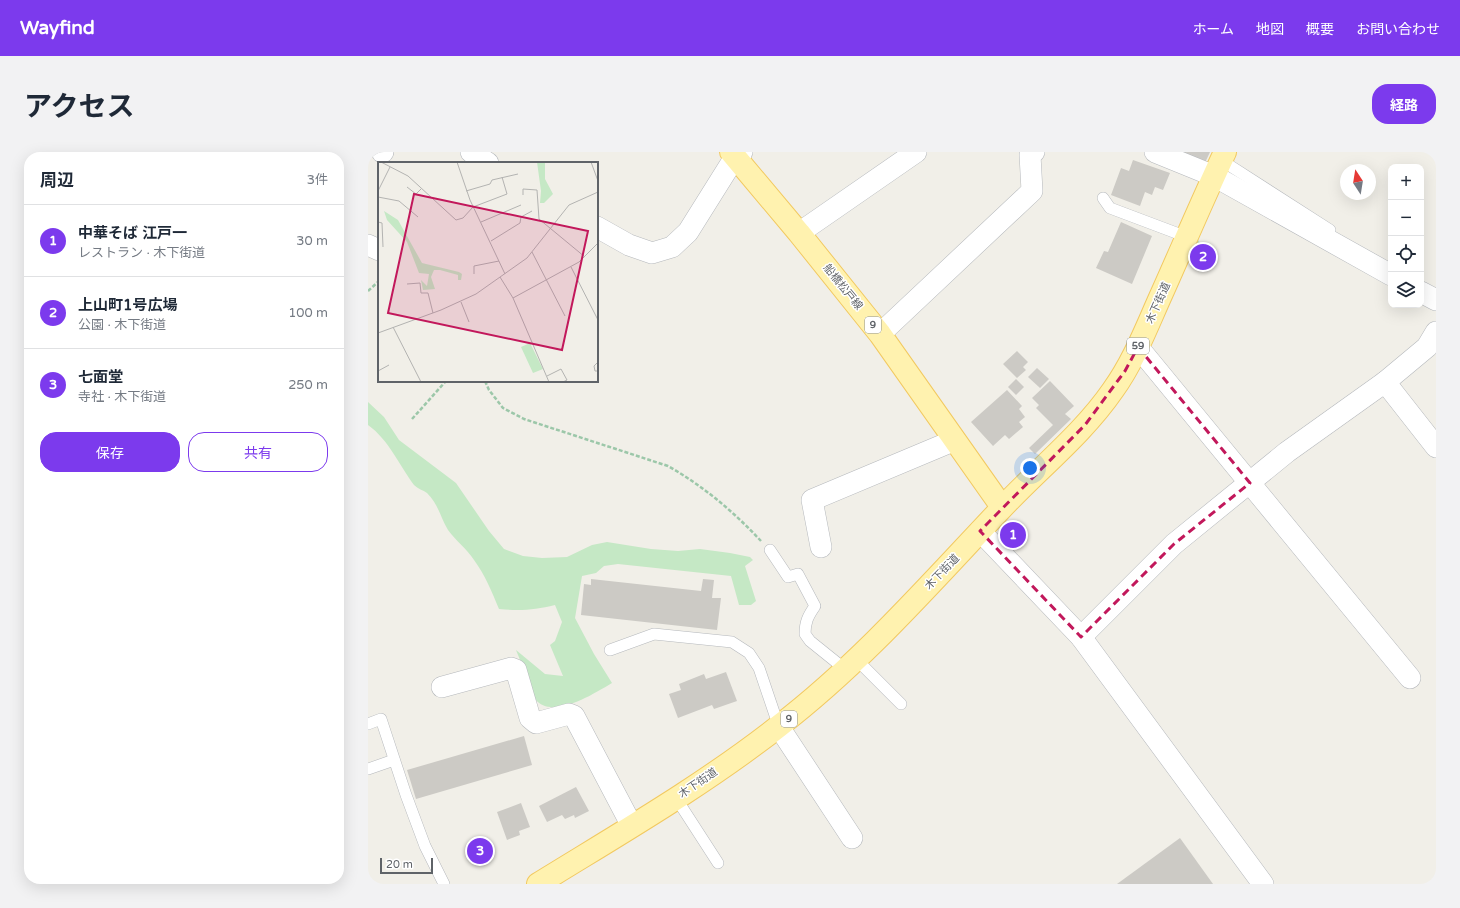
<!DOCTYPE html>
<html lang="ja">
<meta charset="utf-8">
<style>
:root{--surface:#fff;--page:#f2f2f3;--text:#1f2937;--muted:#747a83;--line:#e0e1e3;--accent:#7c3aed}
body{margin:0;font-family:"Varela Round","Noto Sans JP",sans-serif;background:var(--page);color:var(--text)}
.controls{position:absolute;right:12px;top:12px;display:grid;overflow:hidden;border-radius:8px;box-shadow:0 4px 16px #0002}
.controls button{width:36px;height:36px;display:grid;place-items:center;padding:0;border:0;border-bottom:1px solid var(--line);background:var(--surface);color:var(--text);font:20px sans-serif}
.compass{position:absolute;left:972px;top:12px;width:36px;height:36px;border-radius:50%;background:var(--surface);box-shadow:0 4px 16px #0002;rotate:348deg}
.scale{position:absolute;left:12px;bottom:10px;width:53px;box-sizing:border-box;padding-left:4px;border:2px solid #5f6368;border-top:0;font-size:11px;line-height:14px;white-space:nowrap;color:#5f6368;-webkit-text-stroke:3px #fff;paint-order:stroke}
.you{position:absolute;left:662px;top:316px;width:14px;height:14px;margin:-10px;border:3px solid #fff;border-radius:50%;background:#1a73e8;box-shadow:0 0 0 6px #1a73e833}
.badge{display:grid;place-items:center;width:26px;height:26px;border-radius:50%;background:var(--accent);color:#fff;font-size:13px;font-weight:700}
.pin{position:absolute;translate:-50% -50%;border:2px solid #fff;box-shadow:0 1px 4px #0006}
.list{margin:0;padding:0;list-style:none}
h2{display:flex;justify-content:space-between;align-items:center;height:52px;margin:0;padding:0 16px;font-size:17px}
h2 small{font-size:13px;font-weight:400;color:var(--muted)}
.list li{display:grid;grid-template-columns:26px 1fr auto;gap:12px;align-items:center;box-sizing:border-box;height:72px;padding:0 16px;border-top:1px solid var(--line)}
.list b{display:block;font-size:15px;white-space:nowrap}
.list p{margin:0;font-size:13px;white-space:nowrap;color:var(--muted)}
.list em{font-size:13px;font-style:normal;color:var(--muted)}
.actions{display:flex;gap:8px;padding:12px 16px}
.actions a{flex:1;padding:9px 0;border:1px solid var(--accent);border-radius:16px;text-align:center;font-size:14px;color:var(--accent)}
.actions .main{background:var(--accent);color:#fff}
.icon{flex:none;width:22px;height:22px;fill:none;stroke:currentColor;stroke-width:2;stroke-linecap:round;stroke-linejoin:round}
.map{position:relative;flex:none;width:1068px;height:732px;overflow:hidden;border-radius:16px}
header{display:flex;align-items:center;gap:24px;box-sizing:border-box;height:56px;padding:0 20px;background:var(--accent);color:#fff}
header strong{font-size:19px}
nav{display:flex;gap:22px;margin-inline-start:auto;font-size:14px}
.intro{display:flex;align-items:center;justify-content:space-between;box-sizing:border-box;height:96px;padding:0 24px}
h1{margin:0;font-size:28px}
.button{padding:10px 18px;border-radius:16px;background:var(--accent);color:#fff;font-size:14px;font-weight:700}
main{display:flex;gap:24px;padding:0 24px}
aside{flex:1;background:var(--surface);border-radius:16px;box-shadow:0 4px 16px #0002}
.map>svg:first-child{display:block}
.green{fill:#c5e8c5}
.building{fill:#cccac5}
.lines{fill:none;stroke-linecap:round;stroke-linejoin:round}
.lane-casing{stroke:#b5b8bc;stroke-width:12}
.street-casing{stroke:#b5b8bc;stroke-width:22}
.primary-casing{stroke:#f2c960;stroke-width:24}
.path{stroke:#9cc7a9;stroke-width:2.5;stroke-dasharray:4 2;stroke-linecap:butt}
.lane{stroke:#fff;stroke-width:11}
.street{stroke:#fff;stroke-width:21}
.primary{stroke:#fff2af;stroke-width:22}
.marked{fill:none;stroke:#c2185b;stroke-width:3;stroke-dasharray:8 5;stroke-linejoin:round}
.labels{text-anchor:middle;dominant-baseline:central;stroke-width:3;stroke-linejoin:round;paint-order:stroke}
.shield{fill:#fff;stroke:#8f9295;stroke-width:1}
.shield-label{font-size:10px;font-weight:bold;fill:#5f6368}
.street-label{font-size:11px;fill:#5f6368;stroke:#fff}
.inset-road{fill:none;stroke:#b3b3b1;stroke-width:1}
.view{fill:#c2185b;fill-opacity:0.15;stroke:#c2185b;stroke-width:2}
.inset-edge{fill:none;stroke:#5f6368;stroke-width:2}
</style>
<header>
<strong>Wayfind</strong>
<nav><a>ホーム</a><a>地図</a><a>概要</a><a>お問い合わせ</a></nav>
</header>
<div class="intro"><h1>アクセス</h1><a class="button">経路</a></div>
<main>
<aside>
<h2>周辺<small>3件</small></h2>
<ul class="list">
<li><span class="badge">1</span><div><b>中華そば 江戸一</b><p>レストラン · 木下街道</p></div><em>30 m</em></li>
<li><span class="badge">2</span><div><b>上山町1号広場</b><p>公園 · 木下街道</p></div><em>100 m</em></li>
<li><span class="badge">3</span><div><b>七面堂</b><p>寺社 · 木下街道</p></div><em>250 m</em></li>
</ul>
<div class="actions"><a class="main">保存</a><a>共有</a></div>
</aside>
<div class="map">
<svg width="1068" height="732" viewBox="0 0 1068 732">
<rect width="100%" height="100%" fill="#f1efe8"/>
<g class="green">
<polygon points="830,88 845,110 836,116 825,100"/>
<path d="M 0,250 L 16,265 L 31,288 L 88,331 L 121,379 L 136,397 L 155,404 L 174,406 L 199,405 L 224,393 L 239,390 L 283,397 L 310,399 L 332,397 L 362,401 L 382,405 L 385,408 L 377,414 L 388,449 L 383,453 L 371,453 L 363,424 L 250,412 L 236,414 L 228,421 L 214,424 L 207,466 L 226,502 L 244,531 C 227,541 184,569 167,547 C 165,544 164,539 163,535 C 158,523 153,510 148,498 L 177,522 L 195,524 L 182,493 L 187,489 L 194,470 L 187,453 C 167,458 152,459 131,457 C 124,440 117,423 106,408 C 99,397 88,389 80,378 C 72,365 71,353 59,341 C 55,338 50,337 46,333 C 31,313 21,288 0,273 Z"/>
</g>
<g class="building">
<polygon points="806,0 842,0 836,13"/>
<polygon points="765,8 802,21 795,38 787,35 784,43 777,40 772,54 743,43 753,16 761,19"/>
<polygon points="753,70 784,84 764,132 728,116 736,99 740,100"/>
<polygon points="649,199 660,210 655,215 658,218 649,226 635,212"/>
<polygon points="669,216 681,227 672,236 660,225"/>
<polygon points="648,227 656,235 648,243 640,235"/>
<polygon points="682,229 706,254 697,262 703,267 667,302 661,296 685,273 668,256 671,253 664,246"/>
<polygon points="639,238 654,254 651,257 657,265 651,270 655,275 641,287 637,283 625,294 603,270"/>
<polygon points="223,427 333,439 335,427 346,428 344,446 353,446 349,478 213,463 216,432 223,433"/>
<polygon points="358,520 369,549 346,557 344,553 310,566 301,542 313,538 311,532 336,522 338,527"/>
<polygon points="156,584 164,613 48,647 39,618"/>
<polygon points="208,635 221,659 207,666 206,663 197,667 194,663 179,670 171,654"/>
<polygon points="153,651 162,675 151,679 152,683 139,688 129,660"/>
<polygon points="812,686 845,732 749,732"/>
</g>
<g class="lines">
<defs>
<g id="lane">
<polyline points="853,8 962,78"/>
<polyline points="735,46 742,56 819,85"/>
<path d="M 402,398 L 420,425 L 430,422 L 447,454 C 440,464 437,470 437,482 L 442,489 L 478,518"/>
<polyline points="242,498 286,482 364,490 381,501 391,516 411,575"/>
<polyline points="489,508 533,552"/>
<polyline points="0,572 13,567 38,643 57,694 76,732"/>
<polyline points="0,617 26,608"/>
<polyline points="308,646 350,711"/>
</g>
<g id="street">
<polyline points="14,0 15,0"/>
<polyline points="103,0 120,11"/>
<polyline points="787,0 846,24 1023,123"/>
<polyline points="229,75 261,93 284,101 304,95 320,80 367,5 374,0"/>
<polyline points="431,81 548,0"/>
<polyline points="0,93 11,98"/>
<polyline points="1053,140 1068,148"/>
<polyline points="512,182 664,39 662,3 666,0"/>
<polyline points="770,195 1042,526"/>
<polyline points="1017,230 1068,295"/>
<polyline points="612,379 713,485 895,732"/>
<polyline points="453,395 444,348 587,288"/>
<polyline points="713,485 806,392 919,300 1017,230 1059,195 1068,180"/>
<polyline points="74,535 143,516 148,518 162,566 168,571 201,562 206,564 264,674"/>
<polyline points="411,575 484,686"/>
</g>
<g id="primary">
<polyline points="363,0 431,81 512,182 634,355"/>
<path d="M 170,732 C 251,682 336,633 411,574 C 493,511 561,433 632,358 C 669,318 714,283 745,238 C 766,209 779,174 794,141 C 815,94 835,47 857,0"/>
</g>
</defs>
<use href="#lane" class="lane-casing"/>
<use href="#street" class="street-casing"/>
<use href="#primary" class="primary-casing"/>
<g class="path">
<polyline points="0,139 11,129"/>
<path d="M 117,229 L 121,238 L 135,256 L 156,267 L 300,314 C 335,334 365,359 393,389"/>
<polyline points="44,267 78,229"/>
</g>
<use href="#lane" class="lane"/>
<use href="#street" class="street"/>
<use href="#primary" class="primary"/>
</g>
<path class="marked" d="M 770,195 L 882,331 L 806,392 L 713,485 L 612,379 L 717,273 L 757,219 Z"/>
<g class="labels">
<g class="shield">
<rect x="497" y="165" width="16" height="16" rx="3"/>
<rect x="759" y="186" width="22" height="16" rx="3"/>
<rect x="413" y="559" width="16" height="16" rx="3"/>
</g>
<g class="shield-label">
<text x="505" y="173">9</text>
<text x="770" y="194">59</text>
<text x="421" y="567">9</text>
</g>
<g class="street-label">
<text transform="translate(475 135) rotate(51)">船橋松戸線</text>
<text transform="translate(790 151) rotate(-66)">木下街道</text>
<text transform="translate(574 420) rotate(-46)">木下街道</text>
<text transform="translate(330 631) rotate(-34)">木下街道</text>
</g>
</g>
<g transform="translate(10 10)">
<rect width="220" height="220" fill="#f1efe8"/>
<path d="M 159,0 L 167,0 L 167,17 L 175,32 L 166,41 L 162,41 L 163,29 ZM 6,49 L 20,58 L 44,101 L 81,110 L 84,112 L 83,118 L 80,118 L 80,113 L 62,108 L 56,108 L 53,115 L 57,127 L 45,128 L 43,118 L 49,124 L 51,112 L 41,111 L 29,80 L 9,58 ZM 152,181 L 165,207 L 155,211 L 143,185 Z" fill="#c5e8c5"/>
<path class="inset-road" d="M 3,0 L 30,14 L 78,58 L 85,56 L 95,45 L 129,32 L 124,15M 79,0 L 92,38 L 127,112M 213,0 L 220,19M 29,25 L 38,32 L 43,27M 0,29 L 12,5M 88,29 L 112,22 L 114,18 L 140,12M 145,33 L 145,27 L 159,28 L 161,57 L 207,95M 0,35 L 21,39 L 40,55M 0,60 L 4,61 L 5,85M 103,60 L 143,43M 113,79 L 142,61 L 143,55 L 154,49M 154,90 L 187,154M 193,105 L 220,158M 96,112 L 96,104 L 121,99M 122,115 L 135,136 L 171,220M 29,122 L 42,121 L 43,131 L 50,131 L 55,151M 135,136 L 201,100 L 220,81M 83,140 L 91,160M 15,165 L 43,220M 0,171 L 63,148 L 98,132 L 149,96 L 191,43 L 220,30M 220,200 L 216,204 L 217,209 L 220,209M 0,209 L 11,203M 169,214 L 183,207 L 189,218 L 185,220"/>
<path class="view" d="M 36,32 L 210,69 L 184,188 L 10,151 Z"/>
<rect width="220" height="220" class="inset-edge"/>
</g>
</svg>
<div class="controls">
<button>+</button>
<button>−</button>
<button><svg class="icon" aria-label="locate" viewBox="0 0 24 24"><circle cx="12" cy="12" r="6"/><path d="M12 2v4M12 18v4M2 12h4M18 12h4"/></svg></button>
<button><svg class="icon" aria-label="layers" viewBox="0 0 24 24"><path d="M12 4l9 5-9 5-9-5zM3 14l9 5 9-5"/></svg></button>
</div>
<svg class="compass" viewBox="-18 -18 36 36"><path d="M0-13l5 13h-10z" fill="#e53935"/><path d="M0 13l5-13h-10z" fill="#747a83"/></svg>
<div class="scale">20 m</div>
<div class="you"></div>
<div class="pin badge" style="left:645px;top:383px">1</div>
<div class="pin badge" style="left:835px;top:105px">2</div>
<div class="pin badge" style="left:112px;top:699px">3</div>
</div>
</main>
